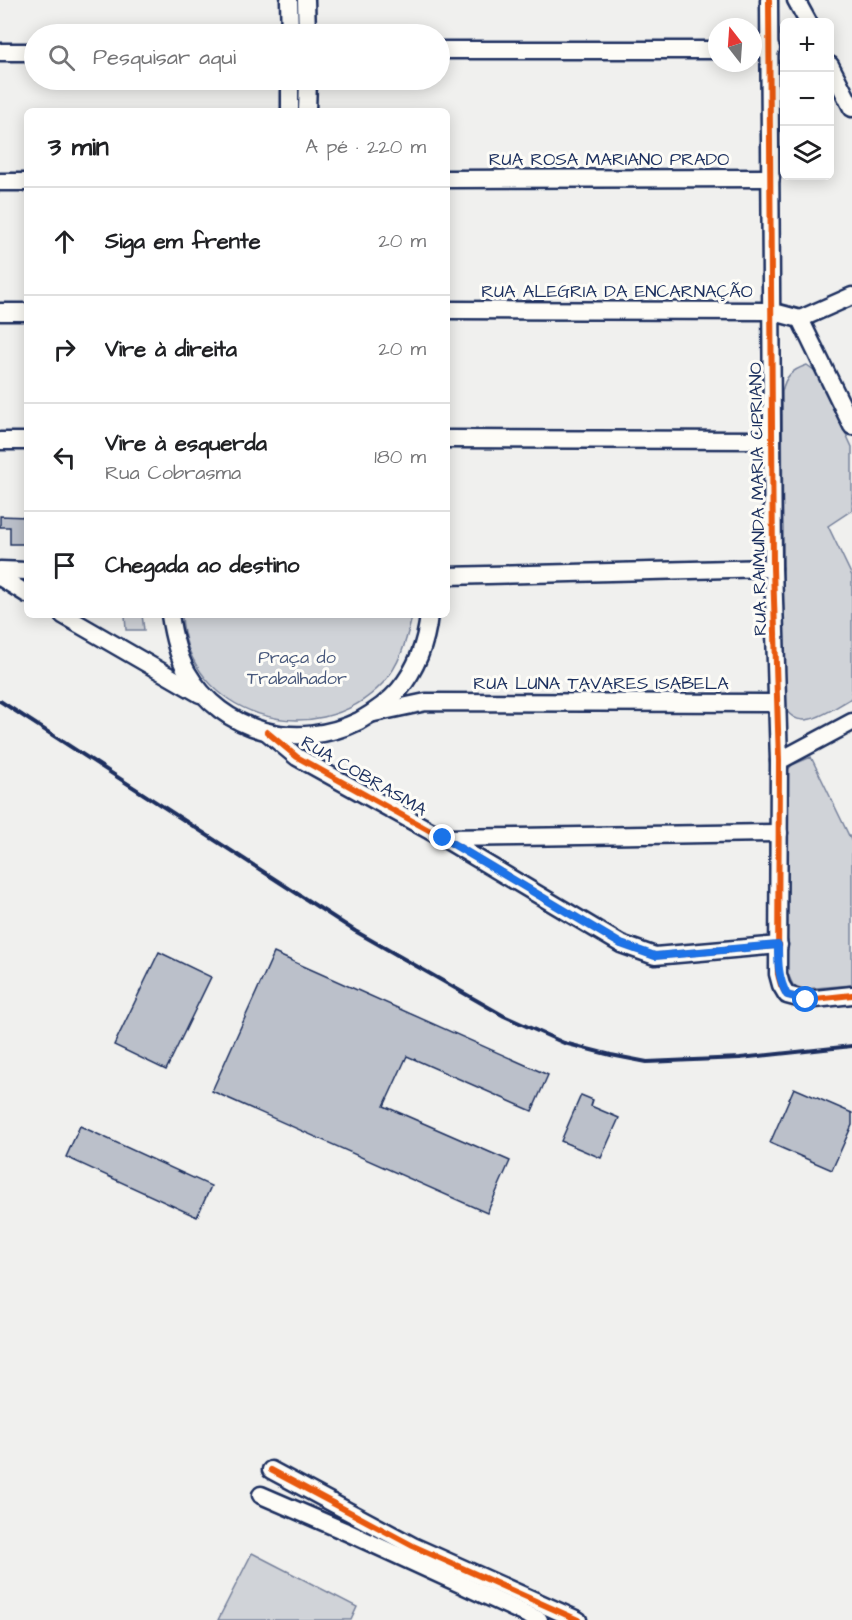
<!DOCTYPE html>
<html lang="pt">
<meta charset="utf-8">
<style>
:root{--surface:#fff;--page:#f2f2f2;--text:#202124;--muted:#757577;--line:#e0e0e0}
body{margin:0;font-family:"Architects Daughter",sans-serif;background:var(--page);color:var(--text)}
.controls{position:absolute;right:18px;top:18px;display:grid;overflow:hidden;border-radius:9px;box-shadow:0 3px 15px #0003}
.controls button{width:54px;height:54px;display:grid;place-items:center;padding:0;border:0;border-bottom:2px solid var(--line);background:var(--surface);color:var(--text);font:30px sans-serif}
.compass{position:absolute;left:708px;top:18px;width:54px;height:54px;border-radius:50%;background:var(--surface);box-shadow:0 3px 15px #0003;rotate:343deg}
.stop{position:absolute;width:18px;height:18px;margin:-14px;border:4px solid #1a73e8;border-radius:50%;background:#fff}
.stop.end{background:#1a73e8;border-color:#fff;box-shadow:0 2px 6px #0008}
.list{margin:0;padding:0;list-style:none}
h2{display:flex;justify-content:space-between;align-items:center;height:78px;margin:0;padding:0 24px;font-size:26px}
h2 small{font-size:20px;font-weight:400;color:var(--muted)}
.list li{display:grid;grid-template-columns:39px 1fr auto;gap:18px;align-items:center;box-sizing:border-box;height:108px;padding:0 24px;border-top:2px solid var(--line)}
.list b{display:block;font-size:22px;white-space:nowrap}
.list p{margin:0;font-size:20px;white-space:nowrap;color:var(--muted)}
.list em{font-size:20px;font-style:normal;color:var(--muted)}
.icon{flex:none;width:33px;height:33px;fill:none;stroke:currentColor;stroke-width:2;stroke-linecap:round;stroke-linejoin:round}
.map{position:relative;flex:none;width:852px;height:1620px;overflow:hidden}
.search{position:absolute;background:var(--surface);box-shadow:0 3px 15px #0003;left:24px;top:24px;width:426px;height:66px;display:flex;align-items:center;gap:15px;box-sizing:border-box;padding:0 21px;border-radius:33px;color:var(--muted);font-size:22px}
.panel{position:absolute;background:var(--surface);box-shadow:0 3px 15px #0003;left:24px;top:108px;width:426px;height:510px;border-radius:9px}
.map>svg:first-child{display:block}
.green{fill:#d0d3d8;stroke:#76819b;stroke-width:1.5}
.building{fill:#bbc0ca;stroke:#1b2f5e;stroke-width:1.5}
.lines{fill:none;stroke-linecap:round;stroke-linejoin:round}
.minor-casing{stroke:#1b2f5e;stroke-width:21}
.minor{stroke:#fdfcf7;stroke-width:16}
.rail{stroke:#1b2f5e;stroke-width:4}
.cycleway-casing{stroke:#fdfcf7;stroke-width:10}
.cycleway{stroke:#e8590c;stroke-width:6}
.route{stroke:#1a73e8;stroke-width:8}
.labels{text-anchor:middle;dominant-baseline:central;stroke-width:6;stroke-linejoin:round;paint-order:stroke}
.street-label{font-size:18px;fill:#1b2f5e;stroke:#fdfcf7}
.park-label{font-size:18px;fill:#48587c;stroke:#fdfcf7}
</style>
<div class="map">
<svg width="852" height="1620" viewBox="0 0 852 1620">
<rect width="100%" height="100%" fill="#f0f0ee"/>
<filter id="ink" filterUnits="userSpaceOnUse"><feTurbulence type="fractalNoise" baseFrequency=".0167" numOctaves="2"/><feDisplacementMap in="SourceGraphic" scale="12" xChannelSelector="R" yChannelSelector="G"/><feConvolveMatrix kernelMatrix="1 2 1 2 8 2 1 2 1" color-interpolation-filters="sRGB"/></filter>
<g filter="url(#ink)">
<g class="green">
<path d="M 807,365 L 818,373 L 852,447 L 852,510 L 828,526 L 852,576 L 852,698 C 830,710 799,736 784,706 L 782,392 C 785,376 792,370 807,365 Z"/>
<polygon points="125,615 142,615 144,630 126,630"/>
<path d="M 182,615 L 412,615 L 412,617 C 406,641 400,665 383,683 C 316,755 186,716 182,615 Z"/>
<polygon points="811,757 852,842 852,985 803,989 793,985 787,972 784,774 792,765"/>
<polygon points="252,1553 357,1607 351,1620 218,1620"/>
</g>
<g class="building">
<polygon points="0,516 27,517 27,544 10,544 10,527 0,527"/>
<polygon points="159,952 211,977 166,1070 114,1045"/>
<polygon points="274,953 548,1075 532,1111 407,1056 384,1106 510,1161 487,1213 212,1091"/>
<polygon points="794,1088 852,1113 852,1125 832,1170 770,1143"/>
<polygon points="581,1095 593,1100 591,1106 619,1118 601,1158 561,1141"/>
<polygon points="80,1126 211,1186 197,1217 66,1157"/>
</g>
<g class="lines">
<defs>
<g id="minor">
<polyline points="289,0 290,34"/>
<polyline points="306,0 307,34"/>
<polyline points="769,0 773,568 779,761 778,974 781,985 787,995 806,1000 852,995"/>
<polyline points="796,0 808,22"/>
<polyline points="753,49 771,49"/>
<polyline points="440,50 717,50"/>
<polyline points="0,52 34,52"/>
<polyline points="830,65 852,108"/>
<polyline points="290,111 290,80"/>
<polyline points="307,111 308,80"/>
<polyline points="447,179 771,178"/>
<polyline points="0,182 27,182"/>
<polyline points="447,310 770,311 800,319 852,296"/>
<polyline points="0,312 27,312"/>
<polyline points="800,319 852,426"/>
<polyline points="447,439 772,440"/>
<polyline points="0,441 27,441"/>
<polyline points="0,570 27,571"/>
<polyline points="447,576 773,568"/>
<polyline points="0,577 27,594"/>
<polyline points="63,615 200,694"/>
<path d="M 170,615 C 173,635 177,654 187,672 C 222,733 298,751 359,721 C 373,713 388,703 399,690 C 417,668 426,644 429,615"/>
<polyline points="374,713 426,702 776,703"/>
<polyline points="267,732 297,757 443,838 621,944 655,956 779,945"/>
<polyline points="779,761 852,722"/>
<polyline points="444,838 779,833"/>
<polyline points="271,1470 413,1546 578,1620"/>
<polyline points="261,1495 349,1533 539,1620"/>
</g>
</defs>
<use href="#minor" class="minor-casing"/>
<use href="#minor" class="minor"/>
<polyline class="rail" points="0,701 355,931 504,1016 564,1043 611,1055 647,1062 740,1058 852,1046"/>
<defs>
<g id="cycleway">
<polyline points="769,0 773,568 779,761 778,974 781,985 787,995 806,1000 852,995"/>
<polyline points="267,732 297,757 443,838 621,944 655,956 779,945"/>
<polyline points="271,1470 413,1546 578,1620"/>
</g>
</defs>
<use href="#cycleway" class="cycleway-casing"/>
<use href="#cycleway" class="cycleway"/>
</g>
</g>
<g class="lines" filter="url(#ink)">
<path class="route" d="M 443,838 L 621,944 L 655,956 L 778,945 C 778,963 778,978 787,995 L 806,1000"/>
</g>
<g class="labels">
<g class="street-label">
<text x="609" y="159">RUA ROSA MARIANO PRADO</text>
<text x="617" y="291">RUA ALEGRIA DA ENCARNAÇÃO</text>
<text transform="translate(758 499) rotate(-91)">RUA RAIMUNDA MARIA CIPRIANO</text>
<text x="601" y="683">RUA LUNA TAVARES ISABELA</text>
<text transform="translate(364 776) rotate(30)">RUA COBRASMA</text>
</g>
<g class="park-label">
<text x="297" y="657">Praça do<tspan x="297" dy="21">Trabalhador</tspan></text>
</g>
</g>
</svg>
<div class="controls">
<button>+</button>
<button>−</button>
<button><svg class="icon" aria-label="layers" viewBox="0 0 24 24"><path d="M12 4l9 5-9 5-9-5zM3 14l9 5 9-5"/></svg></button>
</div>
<svg class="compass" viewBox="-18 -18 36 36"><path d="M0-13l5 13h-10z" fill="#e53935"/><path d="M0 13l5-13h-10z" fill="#757577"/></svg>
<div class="stop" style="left:806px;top:1000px"></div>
<div class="stop end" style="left:443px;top:838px"></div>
<div class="search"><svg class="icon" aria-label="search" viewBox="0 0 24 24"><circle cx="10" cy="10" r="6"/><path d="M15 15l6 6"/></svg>Pesquisar aqui</div>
<section class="panel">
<h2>3 min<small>A pé · 220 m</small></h2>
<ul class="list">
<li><svg class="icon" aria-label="ahead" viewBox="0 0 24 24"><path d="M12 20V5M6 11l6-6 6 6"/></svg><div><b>Siga em frente</b></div><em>20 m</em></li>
<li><svg class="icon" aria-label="right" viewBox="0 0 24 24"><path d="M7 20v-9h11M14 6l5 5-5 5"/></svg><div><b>Vire à direita</b></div><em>20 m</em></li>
<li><svg class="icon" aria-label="left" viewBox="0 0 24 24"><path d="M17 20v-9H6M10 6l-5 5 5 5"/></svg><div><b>Vire à esquerda</b><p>Rua Cobrasma</p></div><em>180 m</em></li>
<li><svg class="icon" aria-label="arrive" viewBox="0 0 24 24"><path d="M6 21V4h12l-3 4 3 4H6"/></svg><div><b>Chegada ao destino</b></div></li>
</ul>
</section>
</div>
